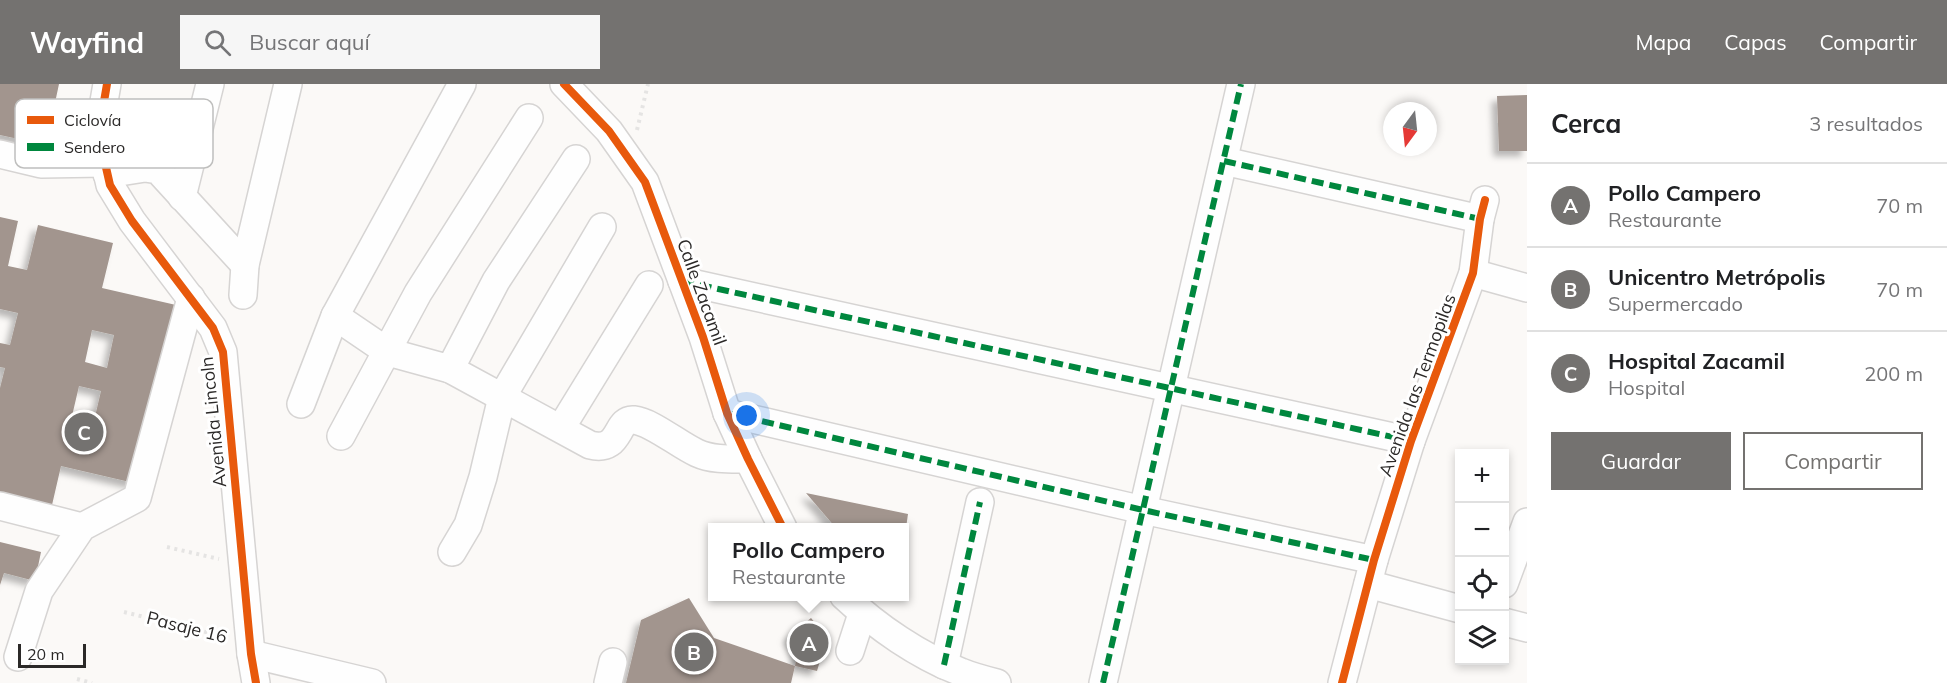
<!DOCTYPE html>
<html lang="es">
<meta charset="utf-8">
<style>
:root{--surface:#fff;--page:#f6f6f6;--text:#202124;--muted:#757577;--line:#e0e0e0;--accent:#747270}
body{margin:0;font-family:Mulish,sans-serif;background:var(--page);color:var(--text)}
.controls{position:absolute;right:18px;bottom:18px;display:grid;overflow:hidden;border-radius:0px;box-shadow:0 3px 9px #0003}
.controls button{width:54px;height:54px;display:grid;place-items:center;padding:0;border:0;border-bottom:2px solid var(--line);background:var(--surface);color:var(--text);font:30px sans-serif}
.compass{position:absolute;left:1383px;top:18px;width:54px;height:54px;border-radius:50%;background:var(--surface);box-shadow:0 3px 9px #0003;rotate:195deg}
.scale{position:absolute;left:18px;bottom:15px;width:68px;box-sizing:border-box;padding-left:6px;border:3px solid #2b2928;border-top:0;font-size:16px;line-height:21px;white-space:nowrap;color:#2b2928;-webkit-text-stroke:4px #fff;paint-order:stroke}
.you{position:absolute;left:747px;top:332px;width:21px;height:21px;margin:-15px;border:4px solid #fff;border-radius:50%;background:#1a73e8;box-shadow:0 0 0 9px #1a73e833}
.badge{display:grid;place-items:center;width:39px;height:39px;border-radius:50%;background:var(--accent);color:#fff;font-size:20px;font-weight:700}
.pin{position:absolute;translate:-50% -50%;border:3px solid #fff;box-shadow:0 2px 6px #0006}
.popup{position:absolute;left:708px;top:439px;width:201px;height:78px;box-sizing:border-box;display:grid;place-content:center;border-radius:0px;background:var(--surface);filter:drop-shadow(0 2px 4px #0005);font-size:20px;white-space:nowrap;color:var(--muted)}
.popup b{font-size:22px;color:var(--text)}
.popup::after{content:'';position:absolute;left:50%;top:100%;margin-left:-12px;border:12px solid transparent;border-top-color:var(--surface)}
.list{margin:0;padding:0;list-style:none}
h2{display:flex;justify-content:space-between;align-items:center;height:78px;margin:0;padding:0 24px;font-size:26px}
h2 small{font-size:20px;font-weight:400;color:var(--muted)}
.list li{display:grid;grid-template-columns:39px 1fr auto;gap:18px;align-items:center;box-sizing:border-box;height:84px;padding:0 24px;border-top:2px solid var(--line)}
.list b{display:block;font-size:22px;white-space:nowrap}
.list p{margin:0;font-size:20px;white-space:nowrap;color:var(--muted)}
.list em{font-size:20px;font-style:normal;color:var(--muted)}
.actions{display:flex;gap:12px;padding:18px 24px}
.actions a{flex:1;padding:14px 0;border:2px solid var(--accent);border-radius:0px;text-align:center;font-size:21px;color:var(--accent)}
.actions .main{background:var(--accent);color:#fff}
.icon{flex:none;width:33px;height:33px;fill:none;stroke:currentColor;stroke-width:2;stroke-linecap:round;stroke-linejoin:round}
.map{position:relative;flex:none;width:1527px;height:599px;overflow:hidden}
header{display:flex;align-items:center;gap:36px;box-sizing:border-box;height:84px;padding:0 30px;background:var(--accent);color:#fff}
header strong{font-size:28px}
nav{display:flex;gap:33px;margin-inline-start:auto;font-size:21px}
.search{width:420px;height:54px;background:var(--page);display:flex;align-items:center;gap:15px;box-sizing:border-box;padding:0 21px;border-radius:0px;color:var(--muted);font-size:22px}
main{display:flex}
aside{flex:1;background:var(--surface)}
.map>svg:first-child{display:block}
.building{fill:#a2958e;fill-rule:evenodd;filter:url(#shadow)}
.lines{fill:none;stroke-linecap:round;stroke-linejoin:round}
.minor-casing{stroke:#d6d4d3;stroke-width:30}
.path{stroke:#e5e4e3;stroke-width:4;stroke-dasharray:3 4.5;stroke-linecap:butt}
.minor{stroke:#fefefe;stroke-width:27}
.quiet{stroke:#00873e;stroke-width:6;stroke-dasharray:12 6;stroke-linecap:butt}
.cycleway-casing{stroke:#fff;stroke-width:11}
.cycleway{stroke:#e8590c;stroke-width:8}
.labels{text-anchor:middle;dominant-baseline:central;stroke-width:6;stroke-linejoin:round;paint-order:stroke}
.street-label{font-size:18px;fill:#2b2928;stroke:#fff}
.key{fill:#fff;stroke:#bfbfbe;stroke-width:1.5}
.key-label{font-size:16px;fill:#2b2928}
</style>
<header>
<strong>Wayfind</strong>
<div class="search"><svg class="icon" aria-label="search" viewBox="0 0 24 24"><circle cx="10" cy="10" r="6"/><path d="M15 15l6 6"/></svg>Buscar aquí</div>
<nav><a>Mapa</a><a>Capas</a><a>Compartir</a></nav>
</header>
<main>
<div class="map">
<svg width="1527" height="599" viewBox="0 0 1527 599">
<defs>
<filter id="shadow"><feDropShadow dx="-5.5" dy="5.5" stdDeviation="3" flood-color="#0004"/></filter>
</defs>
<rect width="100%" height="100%" fill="#fbf9f7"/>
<g class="building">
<polygon points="0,0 59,0 46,61 0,51"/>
<polygon points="1527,11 1527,67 1499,67 1497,12"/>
<path d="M 0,133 L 18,137 L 8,182 L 27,186 L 38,141 L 113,159 L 102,204 L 176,221 L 134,399 L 61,382 L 52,421 L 0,409 L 0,304 L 5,284 L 0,283 L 0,259 L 10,261 L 18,229 L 0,225 ZM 92,246 L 114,251 L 107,284 L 85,278 ZM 79,302 L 101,307 L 94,337 L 72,332 Z"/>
<polygon points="806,409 908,430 906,444 836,444"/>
<polygon points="0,458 41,468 35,497 4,489 0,501"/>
<polygon points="689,514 714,554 795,582 791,599 626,599 641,536"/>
<polygon points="811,534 827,553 817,587 795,582 798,564 788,553"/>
</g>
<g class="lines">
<defs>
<g id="minor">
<polyline points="107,0 102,29 102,46 105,79 110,101 132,137 213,244 223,268 251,570 256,599"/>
<polyline points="564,0 609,47 645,98 703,253 727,329 748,375 783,444"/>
<polyline points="0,70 41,80 105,79"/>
<polyline points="1224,77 1480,135"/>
<polyline points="107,90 145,84 158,86 245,181"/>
<polyline points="182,113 210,0"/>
<polyline points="1473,189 1527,204"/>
<polyline points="682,197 1411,357"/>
<polyline points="243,211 245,181 288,0"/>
<path d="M 335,232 L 388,268 L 450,285 L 590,361 C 622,369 615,334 634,336 C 652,338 679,361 697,369 C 712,376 731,375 748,375"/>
<polyline points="450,285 496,197 576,75"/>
<polyline points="301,320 335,232 462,0"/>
<polyline points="727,329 1143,426 1374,476"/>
<polyline points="561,344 649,201"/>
<polyline points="341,352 418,209 529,34"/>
<polyline points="0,422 82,443"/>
<polyline points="452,468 468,441 483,393 502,313 602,143"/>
<polyline points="1368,500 1460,525"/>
<polyline points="1504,500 1527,438"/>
<path d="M 844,512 C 877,543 919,572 961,588 C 973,593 985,596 997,599"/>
<polyline points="1504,538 1527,544"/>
<polyline points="850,567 862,530"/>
<polyline points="251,570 372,599"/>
<polyline points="18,573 39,507 82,443 137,414 191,214"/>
<polyline points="944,581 980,418"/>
<polyline points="608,599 613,578"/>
<polyline points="1103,599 1241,0"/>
<polyline points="1342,599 1374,476 1411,357 1473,189 1480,135 1485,116"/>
</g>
</defs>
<use href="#minor" class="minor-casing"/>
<g class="path">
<polyline points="637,46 648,0"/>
<polyline points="167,463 219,475"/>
<polyline points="124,528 226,553"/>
<polyline points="77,595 92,599"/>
</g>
<use href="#minor" class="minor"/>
<g class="quiet">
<polyline points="1224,77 1480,135"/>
<polyline points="682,197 1411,357"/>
<polyline points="727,329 1143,426 1374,476"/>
<polyline points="944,581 980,418"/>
<polyline points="1103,599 1241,0"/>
</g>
<defs>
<g id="cycleway">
<polyline points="107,0 102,29 102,46 105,79 110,101 132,137 213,244 223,268 251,570 256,599"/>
<polyline points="564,0 609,47 645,98 703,253 727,329 748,375 783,444"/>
<polyline points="1342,599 1374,476 1411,357 1473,189 1480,135 1485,116"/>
</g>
</defs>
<use href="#cycleway" class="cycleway-casing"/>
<use href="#cycleway" class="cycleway"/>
</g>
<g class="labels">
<g class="street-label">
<text transform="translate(702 208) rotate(70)">Calle Zacamil</text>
<text transform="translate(1417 301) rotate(-70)">Avenida las Termopilas</text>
<text transform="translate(213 338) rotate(-96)">Avenida Lincoln</text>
<text transform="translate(187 543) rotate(14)">Pasaje 16</text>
</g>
</g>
<rect x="15" y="15" width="198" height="69" rx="9" class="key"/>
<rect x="27" y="32" width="27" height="8" fill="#e8590c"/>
<rect x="27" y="59" width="27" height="8" fill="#00873e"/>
<g class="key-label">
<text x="64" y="42">Ciclovía</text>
<text x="64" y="69">Sendero</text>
</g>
</svg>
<div class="controls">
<button>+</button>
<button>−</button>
<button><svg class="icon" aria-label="locate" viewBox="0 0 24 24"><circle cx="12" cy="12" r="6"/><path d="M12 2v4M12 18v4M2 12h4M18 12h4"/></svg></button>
<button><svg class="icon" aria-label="layers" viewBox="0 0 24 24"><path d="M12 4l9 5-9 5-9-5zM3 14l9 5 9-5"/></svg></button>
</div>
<svg class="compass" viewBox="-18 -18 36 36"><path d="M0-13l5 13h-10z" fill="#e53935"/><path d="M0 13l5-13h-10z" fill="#757577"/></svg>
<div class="scale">20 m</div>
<div class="you"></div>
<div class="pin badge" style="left:809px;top:559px">A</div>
<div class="popup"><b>Pollo Campero</b>Restaurante</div>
<div class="pin badge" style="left:694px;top:568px">B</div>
<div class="pin badge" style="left:84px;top:348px">C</div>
</div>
<aside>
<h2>Cerca<small>3 resultados</small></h2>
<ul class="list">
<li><span class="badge">A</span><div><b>Pollo Campero</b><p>Restaurante</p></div><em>70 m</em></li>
<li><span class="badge">B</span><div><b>Unicentro Metrópolis</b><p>Supermercado</p></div><em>70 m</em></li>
<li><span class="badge">C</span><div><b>Hospital Zacamil</b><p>Hospital</p></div><em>200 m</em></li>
</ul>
<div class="actions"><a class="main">Guardar</a><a>Compartir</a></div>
</aside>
</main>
